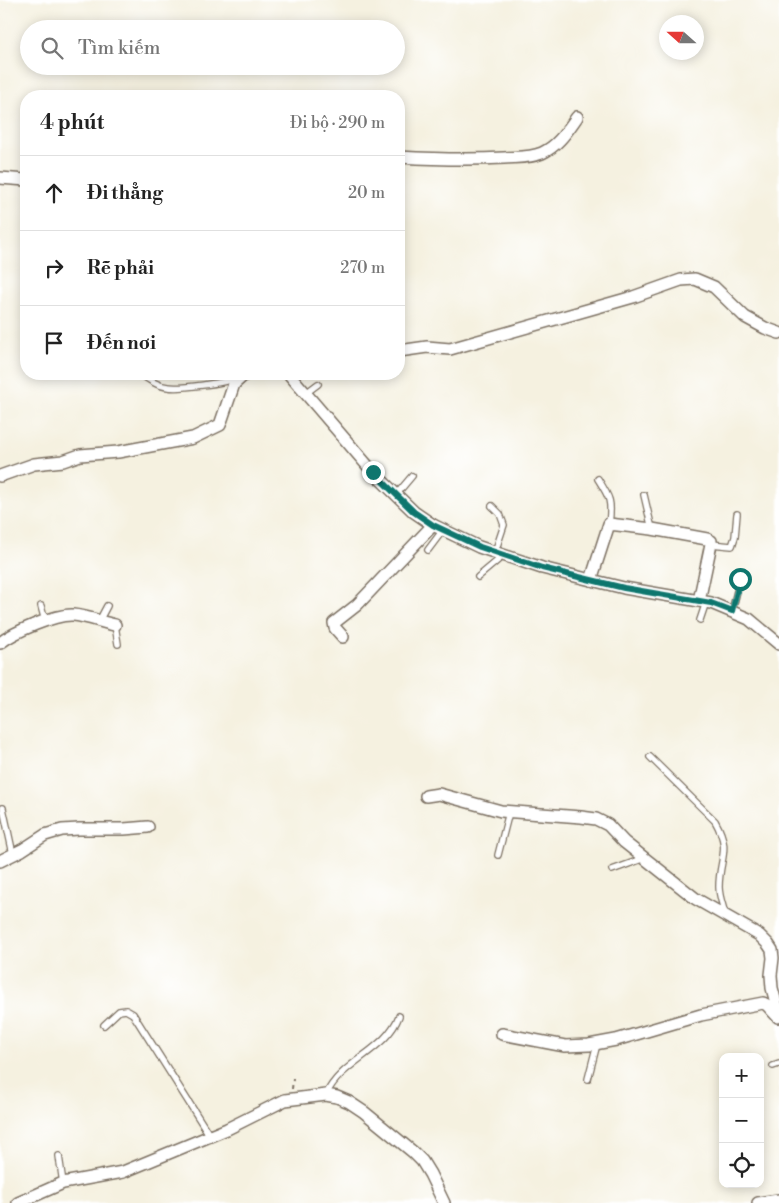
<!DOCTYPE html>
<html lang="vi">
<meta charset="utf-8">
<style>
:root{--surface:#fff;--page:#f6f6f6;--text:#222;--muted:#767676;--line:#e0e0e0}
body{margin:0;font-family:"Libre Bodoni",serif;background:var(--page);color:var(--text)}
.controls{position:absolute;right:15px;bottom:15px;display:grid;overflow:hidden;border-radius:10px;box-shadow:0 2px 12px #0003}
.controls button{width:45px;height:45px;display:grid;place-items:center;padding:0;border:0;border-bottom:1px solid var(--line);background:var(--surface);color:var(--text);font:25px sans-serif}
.compass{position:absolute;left:659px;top:15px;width:45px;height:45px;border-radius:50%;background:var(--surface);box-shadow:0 2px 12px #0003;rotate:291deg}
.stop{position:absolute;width:15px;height:15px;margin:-11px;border:4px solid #0f766e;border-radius:50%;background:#fff}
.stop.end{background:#0f766e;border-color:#fff;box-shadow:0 1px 5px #0008}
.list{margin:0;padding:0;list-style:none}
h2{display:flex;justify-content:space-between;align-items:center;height:65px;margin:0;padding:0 20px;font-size:21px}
h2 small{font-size:16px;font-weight:400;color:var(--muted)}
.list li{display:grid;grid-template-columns:32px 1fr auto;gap:15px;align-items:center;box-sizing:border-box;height:75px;padding:0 20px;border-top:1px solid var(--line)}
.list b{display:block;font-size:19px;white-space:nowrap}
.list em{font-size:16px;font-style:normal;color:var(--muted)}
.icon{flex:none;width:28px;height:28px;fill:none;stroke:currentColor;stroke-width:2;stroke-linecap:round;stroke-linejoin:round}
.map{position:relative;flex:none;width:779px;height:1203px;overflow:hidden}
.search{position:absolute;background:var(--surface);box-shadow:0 2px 12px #0003;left:20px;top:20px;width:385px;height:55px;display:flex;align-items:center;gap:12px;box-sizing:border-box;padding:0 18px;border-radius:28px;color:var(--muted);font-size:19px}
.panel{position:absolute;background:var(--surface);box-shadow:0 2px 12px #0003;left:20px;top:90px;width:385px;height:290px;border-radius:20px}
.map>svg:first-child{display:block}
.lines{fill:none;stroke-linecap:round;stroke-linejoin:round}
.lane-casing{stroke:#7c7062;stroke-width:8}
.street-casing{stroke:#7c7062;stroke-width:14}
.path{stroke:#7c7062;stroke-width:2;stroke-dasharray:4 4;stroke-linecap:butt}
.lane{stroke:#fff;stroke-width:5.5}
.street{stroke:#fff;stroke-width:11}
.route{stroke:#0f766e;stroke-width:6}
</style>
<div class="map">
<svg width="779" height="1203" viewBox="0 0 779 1203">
<rect width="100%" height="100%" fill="#fff"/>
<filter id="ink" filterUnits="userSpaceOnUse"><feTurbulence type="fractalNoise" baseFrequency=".02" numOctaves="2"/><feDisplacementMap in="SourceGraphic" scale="10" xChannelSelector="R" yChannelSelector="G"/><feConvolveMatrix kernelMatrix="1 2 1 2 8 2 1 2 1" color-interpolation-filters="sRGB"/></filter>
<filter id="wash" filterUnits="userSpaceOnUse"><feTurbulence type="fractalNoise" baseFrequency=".0096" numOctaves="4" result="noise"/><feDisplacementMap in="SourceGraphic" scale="20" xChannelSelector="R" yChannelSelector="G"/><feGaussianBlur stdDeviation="1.12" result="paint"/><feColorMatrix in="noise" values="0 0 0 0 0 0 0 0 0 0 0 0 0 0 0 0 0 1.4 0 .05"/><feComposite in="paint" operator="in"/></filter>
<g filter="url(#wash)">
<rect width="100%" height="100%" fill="#f5f1e0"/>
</g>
<g filter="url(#ink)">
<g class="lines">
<defs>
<g id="lane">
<path d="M 140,374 C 149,380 158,386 168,387 C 180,389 225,383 236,378"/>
<polyline points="306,393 318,384"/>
<path d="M 598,479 C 610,498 612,501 609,524"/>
<polyline points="396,495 412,476"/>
<polyline points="644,495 652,529"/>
<polyline points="492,506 500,514 504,525 495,552"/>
<polyline points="711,544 732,546 735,537 737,514"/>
<polyline points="428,550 443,530"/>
<polyline points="478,577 503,556"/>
<polyline points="41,606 45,621"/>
<polyline points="732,611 740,579"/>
<polyline points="700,620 706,602"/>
<polyline points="99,621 107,606"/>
<polyline points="115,625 118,644"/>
<path d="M 650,757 L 715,821 C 732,851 719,857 719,887 C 719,896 723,906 725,914"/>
<polyline points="3,808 13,854"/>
<polyline points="498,855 509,812"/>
<polyline points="612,870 645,858"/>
<polyline points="104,1025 119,1011 126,1010 133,1014 210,1136"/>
<polyline points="773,1066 779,1064"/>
<polyline points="588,1079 597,1044"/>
<path d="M 326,1095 C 341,1061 386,1051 399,1016"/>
<polyline points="59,1156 63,1183"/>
</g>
<g id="street">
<path d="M 399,157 C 434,159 469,160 504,158 C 517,157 530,158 542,153 C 558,146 567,131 577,117"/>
<polyline points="0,178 26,180"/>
<polyline points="399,351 427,347 450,349 633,297 681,280 695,279 714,287 745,317 765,328 779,333"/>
<polyline points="289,374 373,472 414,512 433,525 479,547 542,568 624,588 711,603 749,619 779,644"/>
<polyline points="0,476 34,464 63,461 80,455 118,452 193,438 220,425 234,384 245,374"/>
<polyline points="591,580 609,524 652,529 707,539 711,541 711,544 699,601"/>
<polyline points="343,637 335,628 334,623 357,605 433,525"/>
<path d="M 0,643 C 14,632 55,614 73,615 C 86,616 101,622 115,625"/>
<polyline points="426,796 439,794 501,811 581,817 596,819 608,825 624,842 696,899 759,935 768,944 772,950 773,958 771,975 772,988 779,1014"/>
<polyline points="0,861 22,850 45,835 62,830 79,829 124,829 148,827"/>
<polyline points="502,1034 565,1046 589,1045 616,1040 701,1015 763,1003 767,1005 778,1017"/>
<polyline points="18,1203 63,1183 123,1172 227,1129 285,1100 326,1095 337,1097 349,1102 364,1112 413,1152 422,1161 430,1174 444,1203"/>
<polyline points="758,1203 779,1200"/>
</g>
</defs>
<use href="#lane" class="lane-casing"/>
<use href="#street" class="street-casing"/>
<polyline class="path" points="292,1089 293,1079"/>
<use href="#lane" class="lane"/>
<use href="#street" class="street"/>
</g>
</g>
<g class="lines" filter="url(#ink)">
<polyline class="route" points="373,472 414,512 433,525 480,547 542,568 624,588 711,603 732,611 740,579"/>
</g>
</svg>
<div class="controls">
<button>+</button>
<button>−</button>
<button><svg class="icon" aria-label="locate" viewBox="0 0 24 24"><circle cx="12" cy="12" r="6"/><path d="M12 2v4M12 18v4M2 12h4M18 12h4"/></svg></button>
</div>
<svg class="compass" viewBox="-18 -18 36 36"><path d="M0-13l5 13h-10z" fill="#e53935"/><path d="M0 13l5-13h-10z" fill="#767676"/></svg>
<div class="stop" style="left:740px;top:579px"></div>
<div class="stop end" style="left:373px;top:472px"></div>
<div class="search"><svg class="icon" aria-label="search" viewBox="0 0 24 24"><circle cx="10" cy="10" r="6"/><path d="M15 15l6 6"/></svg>Tìm kiếm</div>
<section class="panel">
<h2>4 phút<small>Đi bộ · 290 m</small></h2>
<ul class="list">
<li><svg class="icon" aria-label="ahead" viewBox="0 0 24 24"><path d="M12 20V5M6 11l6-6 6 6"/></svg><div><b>Đi thẳng</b></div><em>20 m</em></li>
<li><svg class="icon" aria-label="right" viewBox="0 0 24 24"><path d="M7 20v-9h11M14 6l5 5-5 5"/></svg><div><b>Rẽ phải</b></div><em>270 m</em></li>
<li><svg class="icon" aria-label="arrive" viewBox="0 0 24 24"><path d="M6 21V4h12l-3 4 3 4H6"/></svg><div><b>Đến nơi</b></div></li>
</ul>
</section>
</div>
